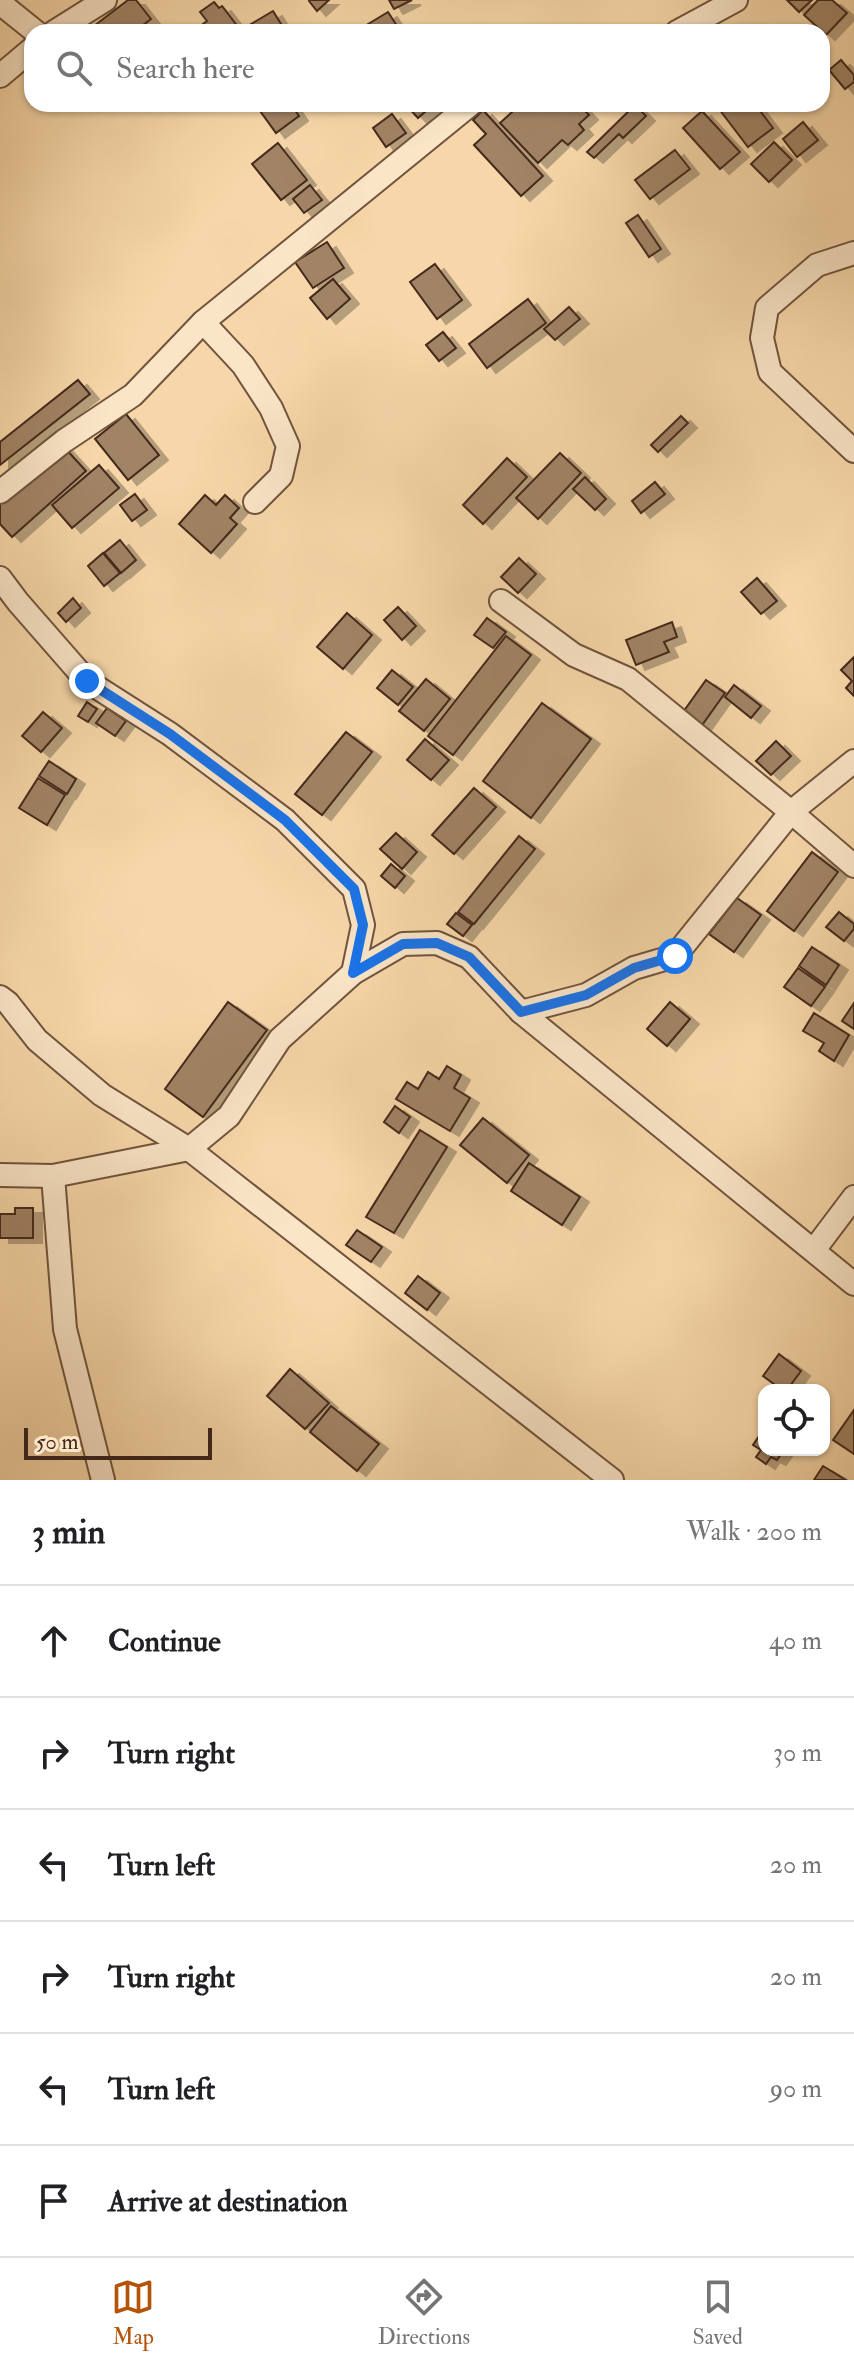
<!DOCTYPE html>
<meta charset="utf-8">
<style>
:root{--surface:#fff;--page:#f2f2f2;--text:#202124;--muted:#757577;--line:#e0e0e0;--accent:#b45309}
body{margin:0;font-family:"IM FELL Double Pica",serif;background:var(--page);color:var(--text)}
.controls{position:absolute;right:24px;bottom:24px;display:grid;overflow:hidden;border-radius:16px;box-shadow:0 2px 6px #0004}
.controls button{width:72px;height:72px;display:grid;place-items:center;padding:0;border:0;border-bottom:2px solid var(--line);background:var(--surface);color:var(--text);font:40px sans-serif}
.scale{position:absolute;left:24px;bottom:20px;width:188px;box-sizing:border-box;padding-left:8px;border:4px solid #44291b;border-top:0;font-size:22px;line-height:28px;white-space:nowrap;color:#44291b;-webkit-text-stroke:6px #fae5c7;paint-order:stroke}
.stop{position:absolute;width:24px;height:24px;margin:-18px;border:6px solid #1a73e8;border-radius:50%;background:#fff}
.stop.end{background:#1a73e8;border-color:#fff;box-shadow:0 2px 8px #0008}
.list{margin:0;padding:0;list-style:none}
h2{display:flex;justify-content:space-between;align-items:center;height:104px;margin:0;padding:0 32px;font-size:34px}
h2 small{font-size:26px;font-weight:400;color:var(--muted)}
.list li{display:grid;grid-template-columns:52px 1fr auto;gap:24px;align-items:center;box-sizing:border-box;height:112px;padding:0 32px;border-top:2px solid var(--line)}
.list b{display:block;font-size:30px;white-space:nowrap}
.list em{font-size:26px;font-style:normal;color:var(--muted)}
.icon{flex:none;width:44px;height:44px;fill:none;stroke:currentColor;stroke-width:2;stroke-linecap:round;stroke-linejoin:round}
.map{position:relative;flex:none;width:854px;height:1480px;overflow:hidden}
.search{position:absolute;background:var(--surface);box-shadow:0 2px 6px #0004;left:24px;right:24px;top:24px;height:88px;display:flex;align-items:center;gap:20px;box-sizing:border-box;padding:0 28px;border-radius:24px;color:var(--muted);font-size:30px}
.sheet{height:776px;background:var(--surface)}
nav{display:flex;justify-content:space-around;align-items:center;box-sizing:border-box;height:112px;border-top:2px solid var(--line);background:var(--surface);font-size:22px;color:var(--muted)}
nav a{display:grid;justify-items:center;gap:4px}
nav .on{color:var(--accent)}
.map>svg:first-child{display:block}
.building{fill:#a18365;stroke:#44291b;stroke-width:2;filter:url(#shadow)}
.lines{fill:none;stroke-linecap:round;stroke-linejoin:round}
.street-casing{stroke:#71543e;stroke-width:26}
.street{stroke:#fae5c7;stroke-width:22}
.route{stroke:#1a73e8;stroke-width:10}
</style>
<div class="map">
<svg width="854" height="1480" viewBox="0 0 854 1480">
<defs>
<filter id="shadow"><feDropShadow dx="9" dy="5" stdDeviation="0" flood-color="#0004"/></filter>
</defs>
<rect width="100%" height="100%" fill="#f7d7a9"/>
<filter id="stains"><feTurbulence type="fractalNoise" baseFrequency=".0025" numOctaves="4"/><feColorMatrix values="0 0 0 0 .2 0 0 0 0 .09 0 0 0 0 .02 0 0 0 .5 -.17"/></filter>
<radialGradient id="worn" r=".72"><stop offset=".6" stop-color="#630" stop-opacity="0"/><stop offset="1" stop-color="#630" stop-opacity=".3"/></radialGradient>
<g class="building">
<polygon points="128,0 136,0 151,19 134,32 99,32 94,26"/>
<polygon points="329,0 317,11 309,1 309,0"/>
<polygon points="389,0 412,0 394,9"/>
<polygon points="787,0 812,0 799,12"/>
<polygon points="818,0 832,0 847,13 826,35 804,15"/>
<polygon points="214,2 219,8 222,6 242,32 198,32 196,29 207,21 200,12"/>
<polygon points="273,11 286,32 249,32 246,27"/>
<polygon points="388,12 401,32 355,32"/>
<polygon points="841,60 854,75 854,82 845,89 829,70"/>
<polygon points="255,104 291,104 299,116 276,133"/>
<polygon points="409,104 434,104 418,118 407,106"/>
<polygon points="512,104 579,104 589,115 579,124 584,130 568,145 562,140 538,163 500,123 512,112 508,108"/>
<polygon points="755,104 773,128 748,147 716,105"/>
<polygon points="635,105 646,116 623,138 619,134 594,158 587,152"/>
<polygon points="483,110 543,176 521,196 474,145 486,134 473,120"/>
<polygon points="702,111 740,152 720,169 683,128"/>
<polygon points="392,114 406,133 386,147 373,128"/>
<polygon points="803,122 818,140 797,157 783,139"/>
<polygon points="774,142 792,160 769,182 751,164"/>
<polygon points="278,143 307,180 281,200 252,164"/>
<polygon points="675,150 690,169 650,199 635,180"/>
<polygon points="310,185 322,200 304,213 293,199"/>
<polygon points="638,215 661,249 649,257 626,223"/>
<polygon points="327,242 344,268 313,288 295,262"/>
<polygon points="435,264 462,300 437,319 410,282"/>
<polygon points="333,279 350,299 327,319 310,298"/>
<polygon points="528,299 546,323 487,368 469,344"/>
<polygon points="569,307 580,319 555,340 544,329"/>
<polygon points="443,332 456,348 439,361 426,345"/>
<polygon points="78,380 90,394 0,465 0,442"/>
<polygon points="126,414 159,455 128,480 95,439"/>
<polygon points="681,416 688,423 658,452 651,445"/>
<polygon points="64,447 86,471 12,537 0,524 0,504"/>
<polygon points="560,453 581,473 538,519 516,498"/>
<polygon points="507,458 527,477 483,524 463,505"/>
<polygon points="99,465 119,488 72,528 52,505"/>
<polygon points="585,477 606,499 595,510 573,489"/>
<polygon points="655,482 665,494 641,513 632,501"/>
<polygon points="135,494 147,510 132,521 120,505"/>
<polygon points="205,495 216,505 225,495 239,508 230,518 237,524 211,553 179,524"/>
<polygon points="120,540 136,560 121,573 104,553"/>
<polygon points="103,553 120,573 104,586 88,566"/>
<polygon points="519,558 536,574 518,593 501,577"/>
<polygon points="757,578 777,601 761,614 741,592"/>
<polygon points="73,598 81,608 66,622 58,613"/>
<polygon points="398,607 416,626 402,640 384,620"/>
<polygon points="347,613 372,635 343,669 317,647"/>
<polygon points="487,618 506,632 493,648 474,635"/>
<polygon points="672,622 677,637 664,642 669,652 636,665 626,640"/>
<polygon points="506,636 531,655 453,755 428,736"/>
<polygon points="854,657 854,696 846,688 852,681 841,670"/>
<polygon points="392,670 413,687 398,705 377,688"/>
<polygon points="426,679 450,699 424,731 399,711"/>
<polygon points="706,680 725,693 700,728 681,715"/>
<polygon points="734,685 761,706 751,718 725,697"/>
<polygon points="87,702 97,709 88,722 78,716"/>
<polygon points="542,703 591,739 531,818 483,781"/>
<polygon points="107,708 126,721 115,736 96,723"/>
<polygon points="43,712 62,728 41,752 22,736"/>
<polygon points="346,732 372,752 322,815 295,794"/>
<polygon points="425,739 449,760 431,780 407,760"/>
<polygon points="776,741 791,756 771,775 756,761"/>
<polygon points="49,761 76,779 67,794 39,776"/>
<polygon points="38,778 65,795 47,825 19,808"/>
<polygon points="474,788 496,807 454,854 432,835"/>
<polygon points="396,833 417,852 402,869 380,849"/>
<polygon points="519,836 535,849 474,924 458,912"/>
<polygon points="812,852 838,872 794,931 767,911"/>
<polygon points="391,864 405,876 395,888 381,876"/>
<polygon points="737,898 761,915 734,952 709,934"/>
<polygon points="839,912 854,924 854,929 844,941 826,927"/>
<polygon points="456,913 472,925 463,936 447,924"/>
<polygon points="812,947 839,965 826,985 799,966"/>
<polygon points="798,968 825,987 811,1006 784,987"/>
<polygon points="228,1002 267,1030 203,1117 165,1089"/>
<polygon points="670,1002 690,1019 667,1046 647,1029"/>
<polygon points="854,1003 854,1029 842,1021"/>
<polygon points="814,1013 849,1035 834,1061 819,1051 824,1043 803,1031"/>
<polygon points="447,1066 461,1075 454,1088 470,1098 450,1131 396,1099 407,1082 418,1089 428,1072 439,1079"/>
<polygon points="395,1106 410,1117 399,1133 384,1122"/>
<polygon points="483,1118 529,1155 507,1183 460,1145"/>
<polygon points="420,1130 447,1147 394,1233 366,1217"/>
<polygon points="529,1163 580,1197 562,1225 511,1191"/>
<polygon points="15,1208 33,1208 33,1238 0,1238 0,1214 15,1214"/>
<polygon points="357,1230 382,1247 371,1262 346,1245"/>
<polygon points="418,1276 440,1293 427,1310 405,1293"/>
<polygon points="779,1354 801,1371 787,1390 782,1390 763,1376"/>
<polygon points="290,1369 329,1403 305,1429 267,1396"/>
<polygon points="331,1406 379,1444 357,1471 310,1432"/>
<polygon points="854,1410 854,1454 833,1440"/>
<polygon points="763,1430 764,1450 784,1450 777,1460 771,1457 766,1464 756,1457 761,1450 753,1445"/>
<polygon points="823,1466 846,1480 814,1480"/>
</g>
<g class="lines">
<defs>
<g id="street">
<polyline points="0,3 36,32"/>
<polyline points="54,32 105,0"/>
<polyline points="677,32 736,0"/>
<polyline points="0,76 32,49"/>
<polyline points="854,253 817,265 767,308 762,338 770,372 854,451"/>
<polyline points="203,322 243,365 271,408 288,446 281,476 255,502"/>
<polyline points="0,492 64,441 133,395 203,322 471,104"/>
<polyline points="0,578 18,602 87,681 170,734 285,820 354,889 363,925 353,973"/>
<polyline points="501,601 574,655 628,679 791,812 854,866"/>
<polyline points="0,997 8,1003 37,1040 102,1095 189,1149 612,1480"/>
<polyline points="521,1012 586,995 634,968 675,956 791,812 854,761"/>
<polyline points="0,1175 53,1176 189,1149 229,1116 280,1039 353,973 403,944 437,943 469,957 521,1012 854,1284"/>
<polyline points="53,1176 65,1329 103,1480"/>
<polyline points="814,1250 854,1197"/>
</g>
</defs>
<use href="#street" class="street-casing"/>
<use href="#street" class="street"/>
</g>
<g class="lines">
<polyline class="route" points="87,681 170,734 285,820 354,889 363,925 353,973 403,944 437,943 469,957 521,1012 586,995 634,968 675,956"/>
</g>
<rect width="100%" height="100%" filter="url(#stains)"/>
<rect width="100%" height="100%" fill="url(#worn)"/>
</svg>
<div class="controls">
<button><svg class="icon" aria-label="locate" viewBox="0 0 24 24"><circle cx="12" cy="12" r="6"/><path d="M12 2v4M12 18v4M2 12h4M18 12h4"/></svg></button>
</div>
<div class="scale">50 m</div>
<div class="stop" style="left:675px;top:956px"></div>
<div class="stop end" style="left:87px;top:681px"></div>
<div class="search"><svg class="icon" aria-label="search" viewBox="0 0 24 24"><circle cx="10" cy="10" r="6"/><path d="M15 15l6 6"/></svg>Search here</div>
</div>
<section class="sheet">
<h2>3 min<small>Walk · 200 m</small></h2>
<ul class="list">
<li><svg class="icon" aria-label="ahead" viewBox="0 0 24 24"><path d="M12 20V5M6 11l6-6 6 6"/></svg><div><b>Continue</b></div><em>40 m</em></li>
<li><svg class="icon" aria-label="right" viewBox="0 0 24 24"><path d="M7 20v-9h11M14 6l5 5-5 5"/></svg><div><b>Turn right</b></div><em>30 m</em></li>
<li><svg class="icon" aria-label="left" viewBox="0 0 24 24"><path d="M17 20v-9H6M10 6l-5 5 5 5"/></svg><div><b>Turn left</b></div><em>20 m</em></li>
<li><svg class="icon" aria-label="right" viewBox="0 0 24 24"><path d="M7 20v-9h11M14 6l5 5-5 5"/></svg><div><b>Turn right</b></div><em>20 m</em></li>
<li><svg class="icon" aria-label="left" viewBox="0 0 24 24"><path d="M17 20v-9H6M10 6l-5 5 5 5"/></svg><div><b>Turn left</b></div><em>90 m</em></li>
<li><svg class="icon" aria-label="arrive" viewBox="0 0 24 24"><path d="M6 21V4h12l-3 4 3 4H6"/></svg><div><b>Arrive at destination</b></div></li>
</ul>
</section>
<nav>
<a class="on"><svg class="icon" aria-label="map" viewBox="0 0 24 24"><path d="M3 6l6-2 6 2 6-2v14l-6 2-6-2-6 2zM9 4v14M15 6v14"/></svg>Map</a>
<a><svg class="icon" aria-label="directions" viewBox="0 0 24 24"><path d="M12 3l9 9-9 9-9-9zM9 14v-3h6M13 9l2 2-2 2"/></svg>Directions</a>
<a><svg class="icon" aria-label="saved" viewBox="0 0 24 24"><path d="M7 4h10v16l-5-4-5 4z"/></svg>Saved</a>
</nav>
